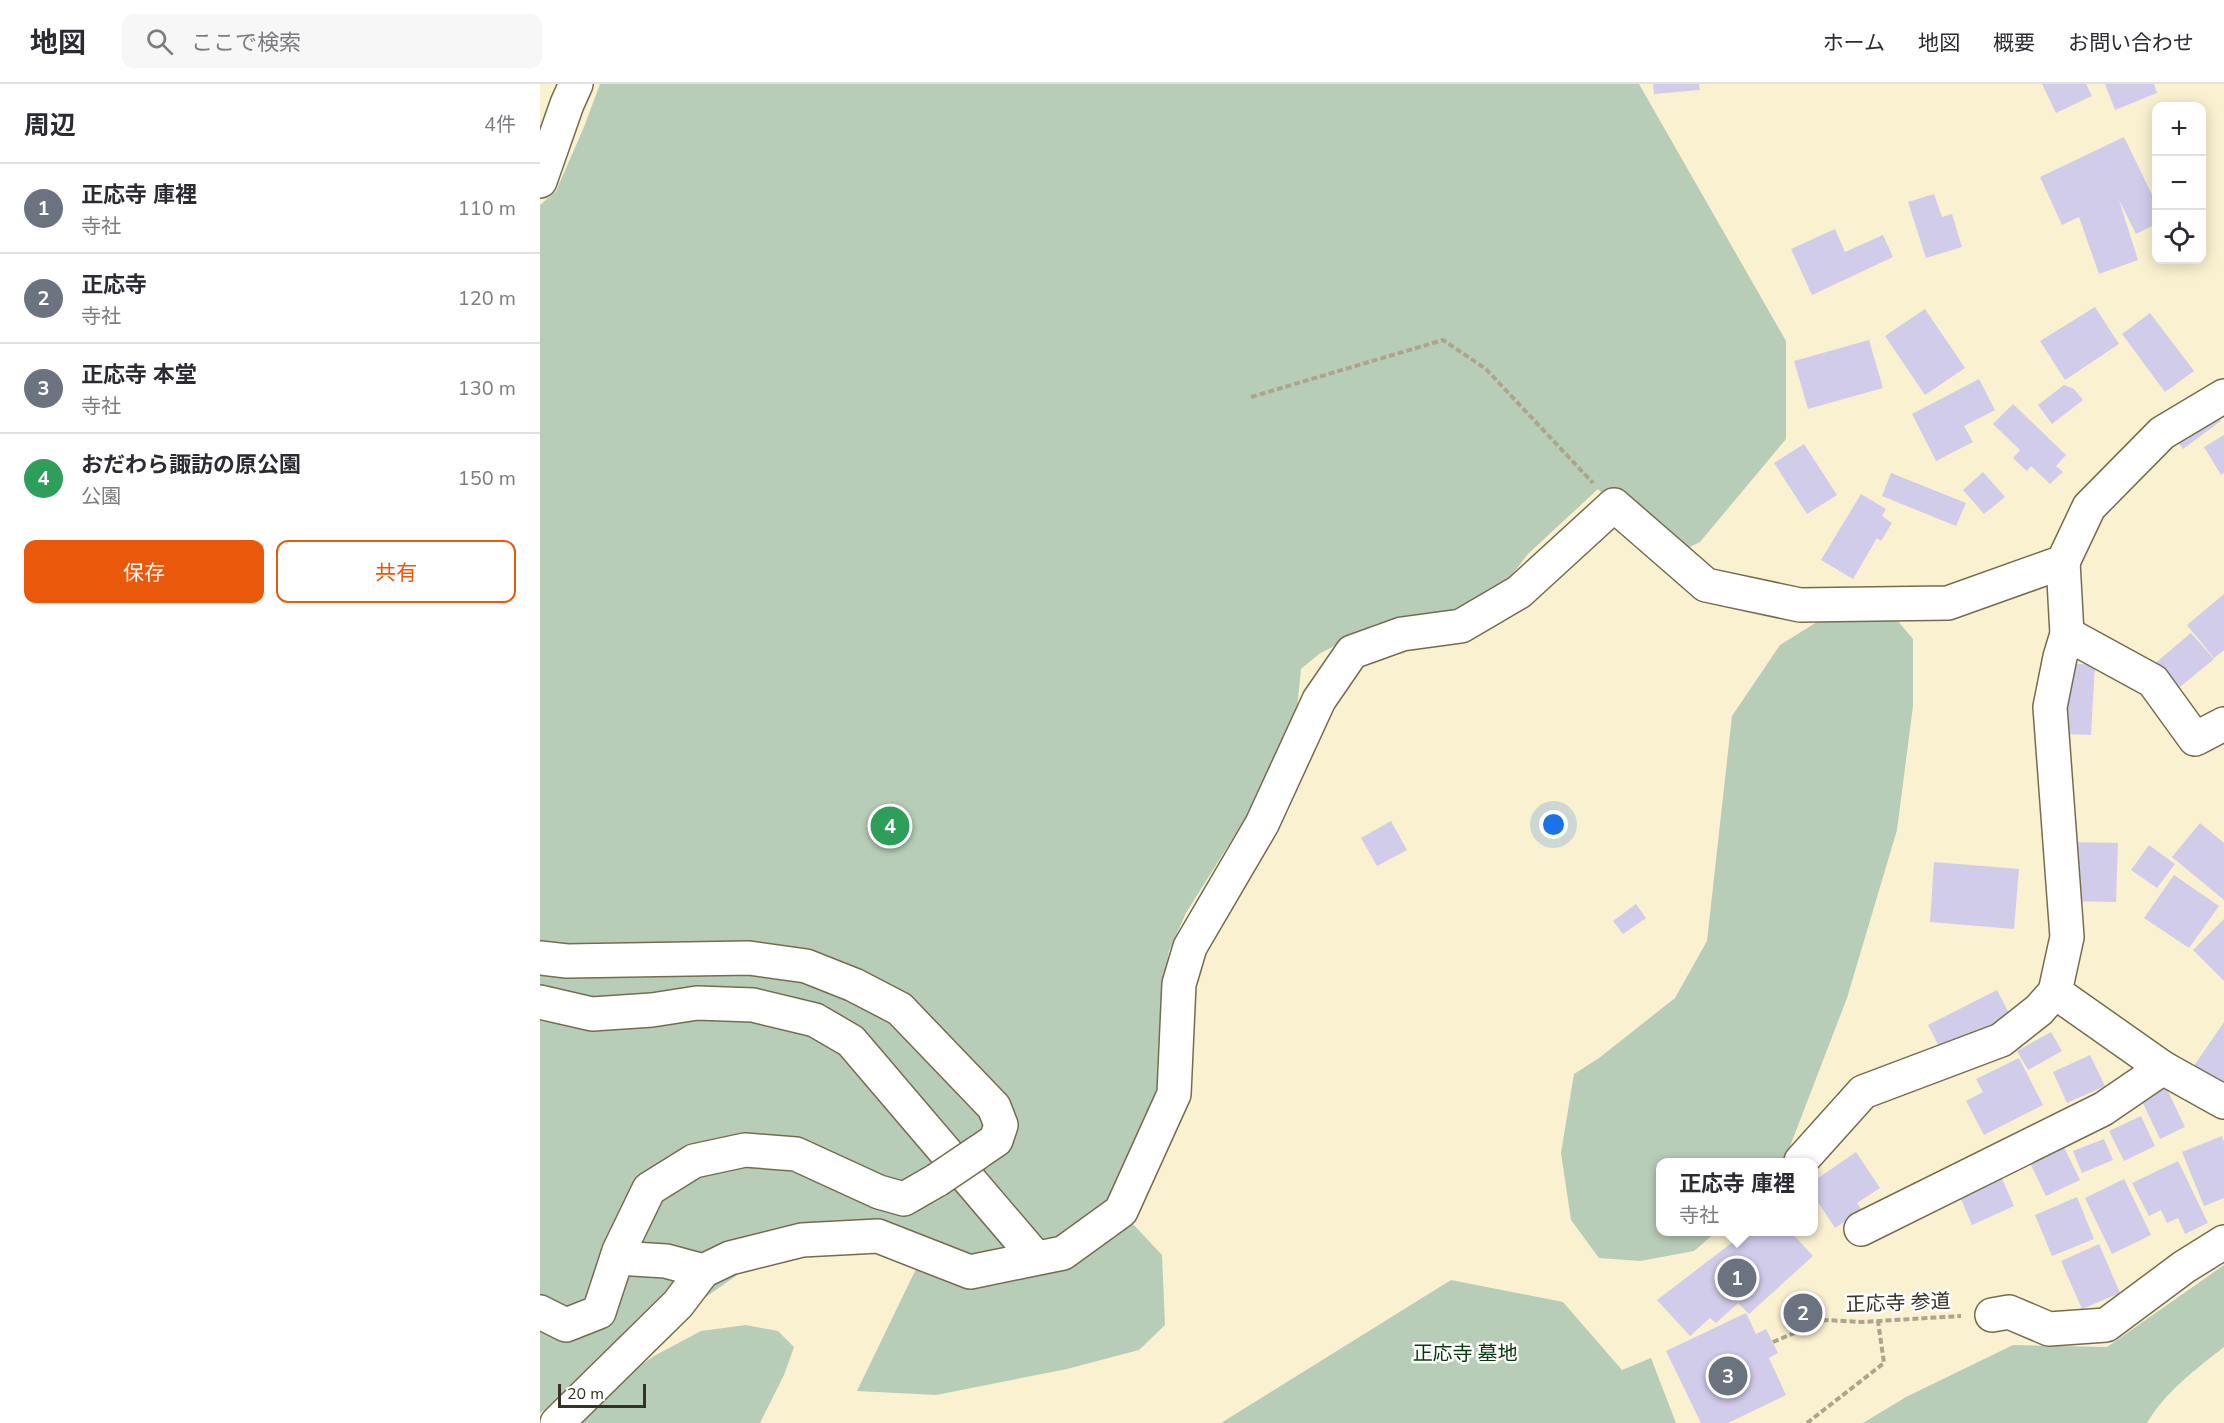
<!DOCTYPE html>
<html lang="ja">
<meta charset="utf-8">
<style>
:root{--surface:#fff;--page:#f7f7f7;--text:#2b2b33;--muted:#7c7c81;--line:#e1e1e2;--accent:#ea580c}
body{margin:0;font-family:"Nunito Sans","Noto Sans JP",sans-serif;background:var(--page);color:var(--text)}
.controls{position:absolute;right:18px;top:18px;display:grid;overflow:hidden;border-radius:12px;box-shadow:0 3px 15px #0003}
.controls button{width:54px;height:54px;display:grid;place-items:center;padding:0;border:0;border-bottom:2px solid var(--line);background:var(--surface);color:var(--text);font:30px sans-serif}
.scale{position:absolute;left:18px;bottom:15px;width:88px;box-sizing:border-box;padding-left:6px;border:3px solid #363226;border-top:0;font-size:16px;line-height:21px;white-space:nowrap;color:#363226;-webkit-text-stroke:4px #fff;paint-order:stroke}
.you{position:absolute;left:1014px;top:741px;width:21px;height:21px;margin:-15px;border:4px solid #fff;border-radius:50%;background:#1a73e8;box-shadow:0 0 0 9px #1a73e833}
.badge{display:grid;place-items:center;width:39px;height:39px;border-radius:50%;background:var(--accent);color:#fff;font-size:20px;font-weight:700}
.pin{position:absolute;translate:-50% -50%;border:3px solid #fff;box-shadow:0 2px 6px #0006}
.popup{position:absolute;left:1116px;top:1074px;width:162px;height:78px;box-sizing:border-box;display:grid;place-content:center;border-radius:12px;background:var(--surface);filter:drop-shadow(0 2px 4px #0005);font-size:20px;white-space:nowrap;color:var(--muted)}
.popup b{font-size:22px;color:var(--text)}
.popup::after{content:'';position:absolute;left:50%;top:100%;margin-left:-12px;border:12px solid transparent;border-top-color:var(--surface)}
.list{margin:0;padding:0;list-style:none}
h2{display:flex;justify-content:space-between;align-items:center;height:78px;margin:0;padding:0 24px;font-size:26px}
h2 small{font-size:20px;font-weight:400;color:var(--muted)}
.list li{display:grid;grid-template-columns:39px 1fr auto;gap:18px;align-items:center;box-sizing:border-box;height:90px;padding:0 24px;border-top:2px solid var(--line)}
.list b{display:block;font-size:22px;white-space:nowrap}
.list p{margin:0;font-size:20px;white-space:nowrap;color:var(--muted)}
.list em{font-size:20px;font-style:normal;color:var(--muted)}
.actions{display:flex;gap:12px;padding:18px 24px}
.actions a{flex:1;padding:14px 0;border:2px solid var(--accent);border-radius:12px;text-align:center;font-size:21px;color:var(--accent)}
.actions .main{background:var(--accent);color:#fff}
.icon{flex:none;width:33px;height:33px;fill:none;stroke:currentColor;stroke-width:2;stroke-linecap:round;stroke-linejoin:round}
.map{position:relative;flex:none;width:1684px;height:1339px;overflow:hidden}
header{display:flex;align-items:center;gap:36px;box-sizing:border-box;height:84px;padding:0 30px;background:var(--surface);border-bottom:2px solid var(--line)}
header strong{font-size:28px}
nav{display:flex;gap:33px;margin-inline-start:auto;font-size:21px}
.search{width:420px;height:54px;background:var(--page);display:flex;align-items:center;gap:15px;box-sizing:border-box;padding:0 21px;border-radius:12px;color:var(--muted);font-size:22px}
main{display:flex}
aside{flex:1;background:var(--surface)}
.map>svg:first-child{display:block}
.green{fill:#b8cdb8}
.building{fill:#d2cceb}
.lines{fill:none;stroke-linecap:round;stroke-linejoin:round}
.minor-casing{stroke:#756c4f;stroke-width:36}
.path{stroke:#aca58c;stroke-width:4;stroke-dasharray:6 3;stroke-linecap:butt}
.minor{stroke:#fff;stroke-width:33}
.minor-bridge-casing{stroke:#756c4f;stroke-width:36;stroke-linecap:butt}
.minor-bridge{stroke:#fff;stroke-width:33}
.labels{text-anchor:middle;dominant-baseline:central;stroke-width:5;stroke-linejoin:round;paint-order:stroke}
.street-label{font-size:20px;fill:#363226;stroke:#fff}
.park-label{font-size:20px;fill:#05380b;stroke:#fff}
</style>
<header>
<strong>地図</strong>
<div class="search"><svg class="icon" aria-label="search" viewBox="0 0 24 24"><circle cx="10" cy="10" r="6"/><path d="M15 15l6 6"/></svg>ここで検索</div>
<nav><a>ホーム</a><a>地図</a><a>概要</a><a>お問い合わせ</a></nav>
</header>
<main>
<aside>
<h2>周辺<small>4件</small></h2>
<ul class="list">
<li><span class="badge" style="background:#6b7280">1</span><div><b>正応寺 庫裡</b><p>寺社</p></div><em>110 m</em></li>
<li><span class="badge" style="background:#6b7280">2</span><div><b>正応寺</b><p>寺社</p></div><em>120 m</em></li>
<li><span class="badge" style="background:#6b7280">3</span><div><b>正応寺 本堂</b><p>寺社</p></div><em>130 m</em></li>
<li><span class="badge" style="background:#2e9e5b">4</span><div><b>おだわら諏訪の原公園</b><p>公園</p></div><em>150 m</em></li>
</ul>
<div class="actions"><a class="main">保存</a><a>共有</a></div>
</aside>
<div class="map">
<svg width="1684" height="1339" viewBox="0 0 1684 1339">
<rect width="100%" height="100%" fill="#faf1d0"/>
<g class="green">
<polygon points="60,0 1099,0 1246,257 1246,355 1160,458 1125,475 1058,405 988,470 949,521 927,532 880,532 836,540 779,570 761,585 754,656 646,829 629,867 625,891 620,1014 577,1123 622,1171 625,1241 599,1266 527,1285 396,1311 317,1307 390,1156 223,1173 0,1329 0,121 16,107 44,43"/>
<polygon points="1341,517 1373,555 1373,622 1357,746 1307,914 1244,1078 1120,1078 1120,1148 1176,1148 1154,1167 1100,1177 1059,1174 1031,1136 1021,1069 1034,990 1059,974 1135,914 1167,857 1192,632 1240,561 1285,533"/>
<path d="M 1684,1181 L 1684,1263 C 1656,1285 1625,1308 1607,1339 L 1323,1339 L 1366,1313 L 1473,1261 L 1567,1263 Z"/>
<polygon points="911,1196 1023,1218 1082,1286 1111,1274 1136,1339 681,1339"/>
<polygon points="206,1241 238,1247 254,1263 244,1291 220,1339 16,1339 114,1272 161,1247"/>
</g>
<g class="building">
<polygon points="1113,0 1159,0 1160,6 1114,10"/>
<polygon points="1502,0 1546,0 1552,12 1516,29"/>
<polygon points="1565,0 1614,0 1617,9 1575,26"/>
<polygon points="1584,53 1616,119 1616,140 1596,150 1579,116 1598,176 1559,190 1539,133 1522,141 1500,93"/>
<polygon points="1394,110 1402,133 1412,130 1422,163 1386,174 1368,118"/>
<polygon points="1295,145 1305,168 1343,151 1353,173 1272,211 1251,165"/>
<polygon points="1555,223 1579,260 1525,296 1500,257"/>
<polygon points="1385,225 1425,284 1385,311 1345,252"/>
<polygon points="1610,229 1654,287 1625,308 1582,250"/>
<polygon points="1329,256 1343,304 1268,325 1254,277"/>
<polygon points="1439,295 1455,326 1424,342 1433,358 1396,377 1372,330"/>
<polygon points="1524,301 1534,305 1543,316 1512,340 1498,321"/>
<polygon points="1473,320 1526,371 1516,382 1523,388 1510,400 1491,382 1487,387 1473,374 1480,366 1453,340"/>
<polygon points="1670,323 1681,337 1643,365 1632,351"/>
<polygon points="1684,351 1684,389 1681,391 1664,363"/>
<polygon points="1264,360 1297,411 1267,430 1234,379"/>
<polygon points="1443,388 1465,413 1444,430 1423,406"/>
<polygon points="1351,389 1426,419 1416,442 1342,412"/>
<polygon points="1321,410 1346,425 1342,432 1352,439 1341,457 1337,454 1313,495 1281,476"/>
<polygon points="1684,510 1684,566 1674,574 1647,541"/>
<polygon points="1651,549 1674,575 1635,607 1613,581"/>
<polygon points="1525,579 1555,581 1551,651 1522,650"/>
<polygon points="851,737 867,766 837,782 821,754"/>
<polygon points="1660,739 1684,759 1684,816 1632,773"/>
<polygon points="1531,758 1578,759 1576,818 1529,817"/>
<polygon points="1609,761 1635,780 1617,804 1591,786"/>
<polygon points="1394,778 1479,785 1474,845 1390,838"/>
<polygon points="1634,791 1679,822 1649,864 1604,834"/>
<polygon points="1096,820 1106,834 1083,850 1073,837"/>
<polygon points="1684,835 1684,897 1653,866"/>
<polygon points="1457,906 1474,939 1405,974 1388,941"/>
<polygon points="1684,938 1684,1009 1647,992"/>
<polygon points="1511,948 1522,967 1488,986 1477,967"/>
<polygon points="1550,971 1565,1002 1527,1019 1513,988"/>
<polygon points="1479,974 1503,1021 1444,1051 1426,1017 1443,1008 1436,995"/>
<polygon points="1624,999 1645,1043 1620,1055 1599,1011"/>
<polygon points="1601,1032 1615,1062 1584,1077 1569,1047"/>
<polygon points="1682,1052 1684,1058 1684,1114 1664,1122 1642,1068"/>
<polygon points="1564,1055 1573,1076 1542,1089 1533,1067"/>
<polygon points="1523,1061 1540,1096 1506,1112 1489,1077"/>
<polygon points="1316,1068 1340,1104 1317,1119 1322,1126 1295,1144 1274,1112 1274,1097"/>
<polygon points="1638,1077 1668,1139 1645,1150 1638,1134 1627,1139 1621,1126 1609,1132 1592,1099"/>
<polygon points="1460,1090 1474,1122 1432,1141 1418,1108"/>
<polygon points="1584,1095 1611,1151 1572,1170 1545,1114"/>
<polygon points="1537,1113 1554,1155 1512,1172 1495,1131"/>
<polygon points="1206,1148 1251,1148 1273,1172 1209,1230 1198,1219 1176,1239 1170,1234 1150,1252 1117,1216"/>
<polygon points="1559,1160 1580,1209 1542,1225 1521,1177"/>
<polygon points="1206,1229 1216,1250 1226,1245 1238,1269 1229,1274 1246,1311 1188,1339 1161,1339 1126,1267"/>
</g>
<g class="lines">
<defs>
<g id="minor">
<polyline points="0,97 27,20 36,0"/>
<polyline points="1527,550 1613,597 1655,655 1684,640"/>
<polyline points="0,874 27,877 209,874 266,882 314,901 360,925 454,1023 461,1041 456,1056 437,1069"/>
<polyline points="1515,908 1623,984 1684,1018"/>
<polyline points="0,918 52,930 112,926 157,919 213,921 275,936 311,957 496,1174"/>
<polyline points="1261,1077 1323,1008 1461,956 1499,926 1515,908 1527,853 1510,623 1520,573 1527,550 1523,478"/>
<polyline points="1321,1145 1563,1025 1623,984"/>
<polyline points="77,1174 126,1177 163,1187"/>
<polyline points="0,1228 26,1241 59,1228 79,1167 109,1105 154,1077 205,1066 256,1070 339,1108 364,1115 397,1096"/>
<polyline points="1452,1231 1469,1228 1509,1245 1566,1241 1644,1183 1684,1158"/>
<polyline points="17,1339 138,1220 163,1187 190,1174 262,1156 338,1152 430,1188 523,1169 581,1127 634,1010 639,900 650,863 722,740 779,616 812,568 862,550 921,542 979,508 1074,421 1166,501 1260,521 1408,519 1523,478 1549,423 1622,349 1684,312"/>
</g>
</defs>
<use href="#minor" class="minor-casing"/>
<g class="path">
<polyline points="711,313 903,256 946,285 1053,399"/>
<polyline points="1233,1258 1285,1236 1322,1238 1421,1232"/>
<polyline points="1267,1339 1344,1279 1338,1237"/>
</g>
<use href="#minor" class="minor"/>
<defs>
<polyline id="minor-bridge" points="397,1096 437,1069"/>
</defs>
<use href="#minor-bridge" class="minor-bridge-casing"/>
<use href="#minor-bridge" class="minor-bridge"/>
</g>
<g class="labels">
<g class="street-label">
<text transform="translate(1358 1219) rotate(-2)">正応寺 参道</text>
</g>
<g class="park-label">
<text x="925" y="1269">正応寺 墓地</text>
</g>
</g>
</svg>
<div class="controls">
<button>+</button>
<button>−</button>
<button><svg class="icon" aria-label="locate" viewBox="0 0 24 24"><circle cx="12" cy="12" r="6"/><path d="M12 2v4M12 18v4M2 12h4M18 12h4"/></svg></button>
</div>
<div class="scale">20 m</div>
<div class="you"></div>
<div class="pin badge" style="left:1197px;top:1194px;background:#6b7280">1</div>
<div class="popup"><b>正応寺 庫裡</b>寺社</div>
<div class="pin badge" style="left:1263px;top:1229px;background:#6b7280">2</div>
<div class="pin badge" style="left:1188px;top:1292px;background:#6b7280">3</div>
<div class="pin badge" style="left:350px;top:742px;background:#2e9e5b">4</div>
</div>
</main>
